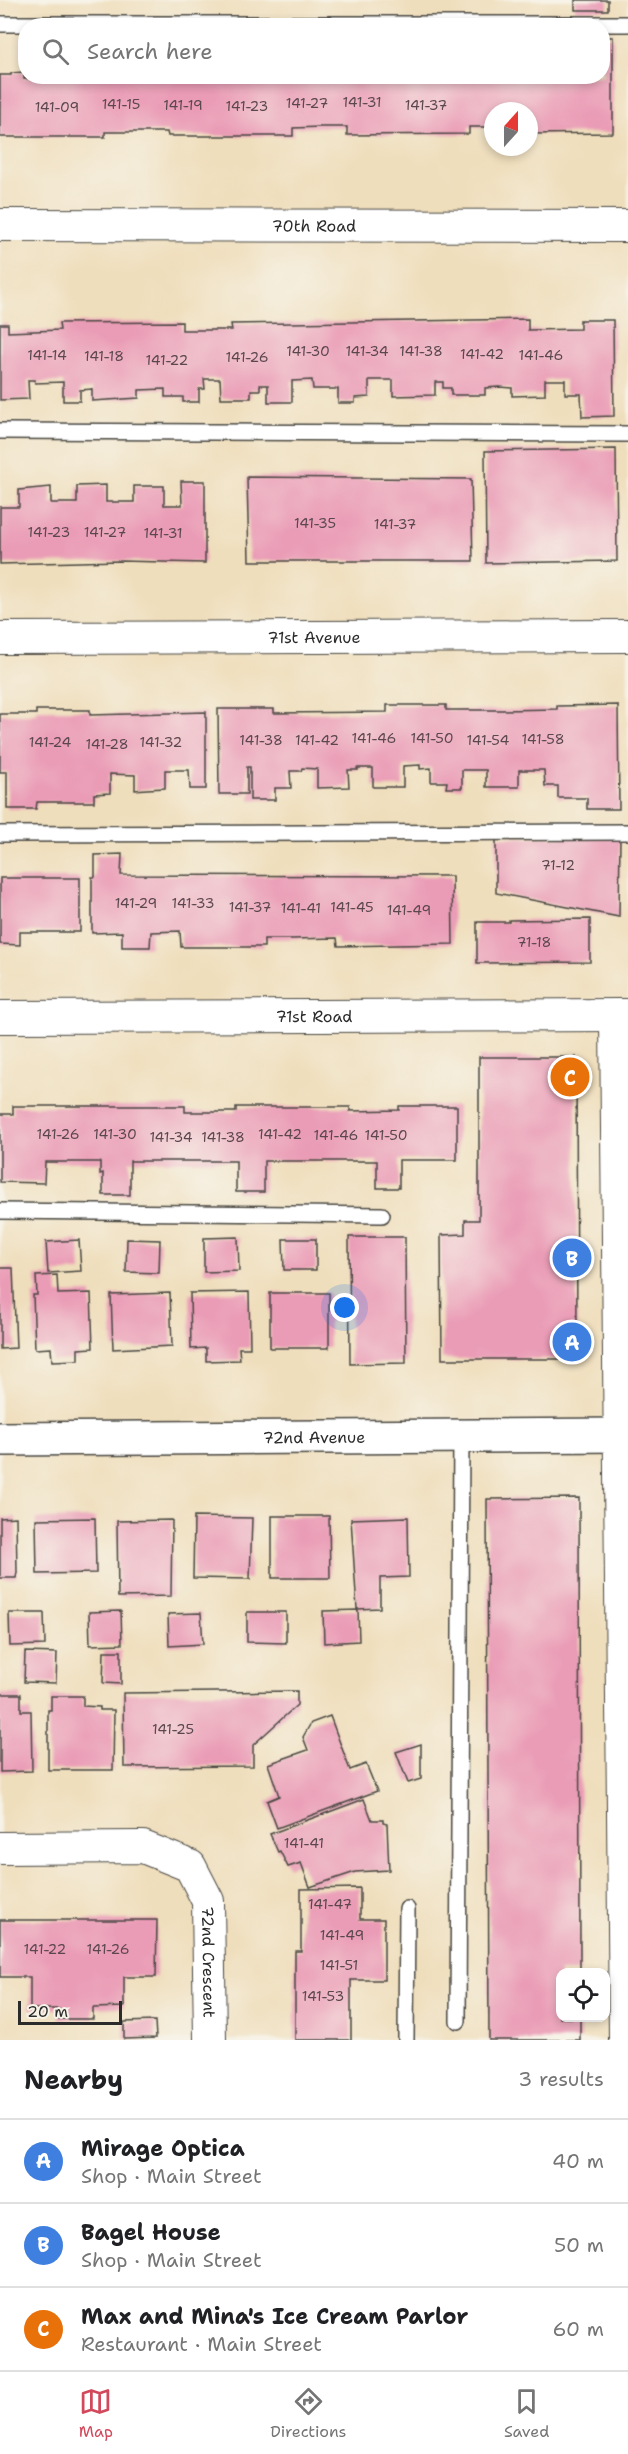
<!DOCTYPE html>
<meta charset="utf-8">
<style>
:root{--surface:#fff;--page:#f6f6f6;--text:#202124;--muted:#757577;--line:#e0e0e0;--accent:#d1495b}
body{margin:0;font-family:"Shantell Sans",sans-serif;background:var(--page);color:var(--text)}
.controls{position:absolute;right:18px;bottom:18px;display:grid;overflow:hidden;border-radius:12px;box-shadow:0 3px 9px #0003}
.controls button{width:54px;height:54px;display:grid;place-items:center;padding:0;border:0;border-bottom:2px solid var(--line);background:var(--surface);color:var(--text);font:30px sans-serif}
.compass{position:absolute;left:484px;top:102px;width:54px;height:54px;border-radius:50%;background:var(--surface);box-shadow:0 3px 9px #0003;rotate:21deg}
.scale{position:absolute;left:18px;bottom:15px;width:104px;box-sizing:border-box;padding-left:6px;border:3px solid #2b2b2b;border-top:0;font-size:16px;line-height:21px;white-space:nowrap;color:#2b2b2b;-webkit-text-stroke:4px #f7f3e8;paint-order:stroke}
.you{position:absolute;left:345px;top:1308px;width:21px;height:21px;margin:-15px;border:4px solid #fff;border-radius:50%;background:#1a73e8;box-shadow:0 0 0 9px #1a73e833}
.badge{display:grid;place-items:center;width:39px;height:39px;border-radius:50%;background:var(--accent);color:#fff;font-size:20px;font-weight:700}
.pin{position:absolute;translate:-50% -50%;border:3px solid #fff;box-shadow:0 2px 6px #0006}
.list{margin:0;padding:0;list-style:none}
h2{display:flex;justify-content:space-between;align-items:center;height:78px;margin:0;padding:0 24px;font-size:26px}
h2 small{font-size:20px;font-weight:400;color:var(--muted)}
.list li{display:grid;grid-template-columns:39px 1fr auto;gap:18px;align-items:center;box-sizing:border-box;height:84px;padding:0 24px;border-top:2px solid var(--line)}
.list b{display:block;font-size:22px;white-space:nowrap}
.list p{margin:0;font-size:20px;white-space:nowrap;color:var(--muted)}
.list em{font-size:20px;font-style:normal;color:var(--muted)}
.icon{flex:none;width:33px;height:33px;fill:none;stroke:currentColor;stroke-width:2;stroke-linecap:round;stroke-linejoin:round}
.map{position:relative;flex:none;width:628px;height:2040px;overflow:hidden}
.search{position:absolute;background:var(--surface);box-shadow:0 3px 9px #0003;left:18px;right:18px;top:18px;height:66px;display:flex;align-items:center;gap:15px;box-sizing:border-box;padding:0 21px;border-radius:24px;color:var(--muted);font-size:22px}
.sheet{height:330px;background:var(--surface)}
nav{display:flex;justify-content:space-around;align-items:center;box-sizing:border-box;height:84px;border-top:2px solid var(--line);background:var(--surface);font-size:16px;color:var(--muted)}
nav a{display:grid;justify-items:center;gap:3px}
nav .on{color:var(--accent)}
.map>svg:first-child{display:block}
.building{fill:#ea9bb6}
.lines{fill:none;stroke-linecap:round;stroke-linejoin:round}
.lane-casing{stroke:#484641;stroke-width:18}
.street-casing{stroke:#484641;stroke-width:34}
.secondary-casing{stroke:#484641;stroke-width:36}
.lane{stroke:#fff;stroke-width:15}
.street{stroke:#fff;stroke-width:32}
.secondary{stroke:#fff;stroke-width:33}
.labels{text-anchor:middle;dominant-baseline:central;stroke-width:4.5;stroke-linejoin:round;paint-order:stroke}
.number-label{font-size:14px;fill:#5b474e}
.street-label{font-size:16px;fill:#2b2b2b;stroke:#f7f3e8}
</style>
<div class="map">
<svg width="628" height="2040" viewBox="0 0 628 2040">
<rect width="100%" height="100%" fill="#f7f3e8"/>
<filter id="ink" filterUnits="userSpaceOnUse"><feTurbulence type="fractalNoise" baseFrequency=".0167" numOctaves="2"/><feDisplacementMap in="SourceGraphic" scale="12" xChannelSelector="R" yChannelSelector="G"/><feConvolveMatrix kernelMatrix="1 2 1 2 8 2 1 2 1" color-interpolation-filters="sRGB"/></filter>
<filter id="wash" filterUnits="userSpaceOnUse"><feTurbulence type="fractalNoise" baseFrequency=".008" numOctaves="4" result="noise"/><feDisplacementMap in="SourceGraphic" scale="24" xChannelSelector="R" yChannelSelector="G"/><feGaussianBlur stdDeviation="1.35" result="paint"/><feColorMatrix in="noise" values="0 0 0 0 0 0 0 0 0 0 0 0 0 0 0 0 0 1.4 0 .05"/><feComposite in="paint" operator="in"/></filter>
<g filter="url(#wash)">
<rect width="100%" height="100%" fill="#efdebc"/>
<g id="blocks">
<g class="building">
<rect x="575" y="0" width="33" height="10"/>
<polygon points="603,37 613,37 613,133 529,134 529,111 493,111 493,127 469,127 469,134 347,135 347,127 320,127 293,128 293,136 168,136 167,132 105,132 105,137 0,137 0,75 11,75 11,73 24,72 24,79 26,79 26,76 167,76 183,79 183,76 320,78 603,76"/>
<polygon points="528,319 528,330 580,329 580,320 613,320 614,416 582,417 581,394 565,394 565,380 545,380 545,395 512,396 512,388 499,387 485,388 485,395 451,395 451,388 443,388 443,382 435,382 435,395 393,396 393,380 369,380 369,397 355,398 355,403 338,403 338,389 313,389 312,380 292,381 292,402 268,402 268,385 260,385 260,390 251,390 251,398 221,398 220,379 204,379 205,389 199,389 199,402 183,402 183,397 165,397 165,389 139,390 139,398 92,401 92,389 80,390 80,401 63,401 63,382 35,383 34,380 28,380 29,399 0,400 0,324 8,324 8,332 60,330 59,323 182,322 182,330 232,330 231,324"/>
<polygon points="616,449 617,561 486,563 485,451"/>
<polygon points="247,477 471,479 473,561 249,561"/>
<polygon points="181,481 205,481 205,563 120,561 0,564 0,507 19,507 19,490 51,487 51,503 77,503 77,486 106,485 106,502 134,502 134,486 164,486 164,505 182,505"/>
<polygon points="387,705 446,705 446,710 502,710 557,709 557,706 618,705 619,809 587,809 587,798 558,798 558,786 545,786 544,770 519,770 519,787 486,787 486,770 462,770 462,788 446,788 447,782 431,782 431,768 420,769 420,765 403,766 403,787 373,787 373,768 357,768 358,770 348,770 349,787 317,788 317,769 302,768 301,771 290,771 291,788 275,788 275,800 250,800 250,767 247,767 247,794 219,794 218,709 274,709 274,713 387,712"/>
<polygon points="36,710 90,710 90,715 206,712 206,789 190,789 189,770 165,770 165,788 147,789 135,790 135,775 110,774 110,793 94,794 94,802 37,802 36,809 7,809 7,772 0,772 0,714 36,714"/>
<polygon points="496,837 620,837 619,917 496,893"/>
<polygon points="122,854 121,875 452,876 453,944 338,946 337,938 290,939 264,939 264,947 181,947 180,931 151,932 150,947 122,947 122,932 92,933 92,877 95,877 95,855"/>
<polygon points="0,878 80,878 80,932 20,932 20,945 0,944"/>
<polygon points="590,919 590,962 477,963 477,922 509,922 509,920"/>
<polygon points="479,1057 576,1057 577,1348 568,1348 568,1359 442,1359 441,1235 465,1234 465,1220 479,1220"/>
<polygon points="13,1106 185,1106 185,1112 236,1112 236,1107 350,1107 350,1111 399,1110 399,1106 457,1106 457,1160 399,1160 399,1188 377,1188 377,1161 264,1161 264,1192 236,1192 236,1161 130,1161 130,1195 103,1195 103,1173 100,1174 100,1162 45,1162 44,1183 0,1182 0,1114 13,1114"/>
<polygon points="238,1237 239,1271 204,1272 204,1238"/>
<polygon points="349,1237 405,1237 406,1363 350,1364"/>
<polygon points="127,1239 160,1240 159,1273 126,1272"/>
<polygon points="283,1239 316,1239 316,1270 284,1270"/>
<polygon points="79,1240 81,1271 48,1273 46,1242"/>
<polygon points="0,1268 13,1268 16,1348 0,1349"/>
<polygon points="57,1275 58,1294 91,1293 93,1348 78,1349 78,1360 52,1361 51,1348 35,1349 33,1295 37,1295 36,1276"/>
<polygon points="249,1292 250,1348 239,1348 240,1360 206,1361 206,1348 191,1349 190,1293"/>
<polygon points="170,1293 172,1346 113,1349 111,1295"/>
<rect x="270" y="1293" width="59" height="55"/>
<polygon points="579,1498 580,1972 560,1972 560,2018 580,2018 580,2040 489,2040 487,1499"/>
<polygon points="272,1516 329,1516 330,1578 272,1578"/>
<polygon points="16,1517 17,1573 16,1578 0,1578 0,1518"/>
<polygon points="194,1517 252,1518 250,1579 193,1578"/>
<polygon points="408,1517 409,1577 380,1578 380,1608 357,1609 351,1519"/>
<polygon points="95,1518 96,1573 37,1574 36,1519"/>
<polygon points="172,1520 171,1596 118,1597 117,1521"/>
<polygon points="358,1610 359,1641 324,1643 323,1611"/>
<polygon points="121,1611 122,1644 90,1645 89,1612"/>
<polygon points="247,1612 286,1612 286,1643 247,1642"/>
<polygon points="9,1613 44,1613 45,1645 10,1646"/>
<polygon points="201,1613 203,1644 169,1646 168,1614"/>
<polygon points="104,1651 121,1651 121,1684 103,1683"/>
<polygon points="25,1652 57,1653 56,1683 24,1682"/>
<polygon points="297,1691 297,1705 253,1745 253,1766 124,1767 123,1693"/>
<polygon points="0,1694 21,1694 21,1711 31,1711 32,1771 0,1772"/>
<polygon points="51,1696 83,1696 83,1706 100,1707 100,1710 114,1710 113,1770 48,1770 48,1710 51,1710"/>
<polygon points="330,1716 350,1770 366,1764 377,1791 277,1828 267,1801 279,1796 268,1764 308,1750 303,1737 311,1723"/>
<polygon points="421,1744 421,1779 408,1783 396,1752"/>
<polygon points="364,1799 372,1820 383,1820 383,1823 387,1824 389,1870 355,1872 310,1887 301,1863 288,1867 280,1851 278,1852 270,1834"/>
<polygon points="360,1888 360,1919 384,1919 384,1980 351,1980 351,2040 295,2040 295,1951 301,1951 301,1889"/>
<polygon points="0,1920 157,1920 156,1977 124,1977 124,2007 93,2008 93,2019 59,2019 59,2009 30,2009 30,1977 0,1977"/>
<polygon points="155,2021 156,2038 124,2039 124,2022"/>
</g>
</g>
</g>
<g filter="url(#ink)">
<use href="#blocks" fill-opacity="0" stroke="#484641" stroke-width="1.5"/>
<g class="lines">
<defs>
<g id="lane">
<polyline points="0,24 628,24"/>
<polyline points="0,431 628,434"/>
<polyline points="0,834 628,832"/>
<polyline points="0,1211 382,1215"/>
<polyline points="458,2021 461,1435"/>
<polyline points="406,2040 407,1909"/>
</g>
<g id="street">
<path id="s1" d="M 0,225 L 628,226"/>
<path id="s2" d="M 0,638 L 628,636"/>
<polyline points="616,1015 625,2040"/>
<path id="s3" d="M 0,1017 L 628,1015"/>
<path id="s4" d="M 0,1848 L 143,1847 L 190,1866 L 208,1901 L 210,2040"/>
</g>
<g id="secondary">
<path id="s5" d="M 0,1439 L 628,1435"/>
</g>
</defs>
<use href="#lane" class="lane-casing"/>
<use href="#street" class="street-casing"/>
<use href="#secondary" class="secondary-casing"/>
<use href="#lane" class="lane"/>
<use href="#street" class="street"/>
<use href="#secondary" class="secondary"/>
</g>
</g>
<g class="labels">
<g class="number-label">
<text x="362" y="102">141-31</text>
<text x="307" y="103">141-27</text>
<text x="121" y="104">141-15</text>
<text x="183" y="105">141-19</text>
<text x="426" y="105">141-37</text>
<text x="247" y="106">141-23</text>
<text x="57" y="107">141-09</text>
<text x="308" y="351">141-30</text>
<text x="367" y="351">141-34</text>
<text x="421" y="351">141-38</text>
<text x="482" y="354">141-42</text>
<text x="47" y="355">141-14</text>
<text x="541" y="355">141-46</text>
<text x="104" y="356">141-18</text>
<text x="247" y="357">141-26</text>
<text x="167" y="360">141-22</text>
<text x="315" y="523">141-35</text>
<text x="395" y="524">141-37</text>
<text x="49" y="532">141-23</text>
<text x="105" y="532">141-27</text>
<text x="163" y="533">141-31</text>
<text x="374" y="738">141-46</text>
<text x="432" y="738">141-50</text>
<text x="543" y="739">141-58</text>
<text x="261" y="740">141-38</text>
<text x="317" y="740">141-42</text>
<text x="488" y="740">141-54</text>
<text x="50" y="742">141-24</text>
<text x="161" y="742">141-32</text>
<text x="107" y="744">141-28</text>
<text x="558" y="865">71-12</text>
<text x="136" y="903">141-29</text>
<text x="193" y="903">141-33</text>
<text x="250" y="907">141-37</text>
<text x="352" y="907">141-45</text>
<text x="301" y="908">141-41</text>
<text x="409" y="910">141-49</text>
<text x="534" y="942">71-18</text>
<text x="58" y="1134">141-26</text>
<text x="115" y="1134">141-30</text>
<text x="280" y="1134">141-42</text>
<text x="336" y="1135">141-46</text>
<text x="386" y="1135">141-50</text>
<text x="171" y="1137">141-34</text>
<text x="223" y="1137">141-38</text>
<text x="173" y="1729">141-25</text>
<text x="304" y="1843">141-41</text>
<text x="330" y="1904">141-47</text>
<text x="342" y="1935">141-49</text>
<text x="45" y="1949">141-22</text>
<text x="108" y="1949">141-26</text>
<text x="339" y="1965">141-51</text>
<text x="323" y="1996">141-53</text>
</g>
<g class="street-label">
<text stroke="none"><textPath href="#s1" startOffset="314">70th Road</textPath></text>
<text stroke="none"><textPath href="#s2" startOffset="314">71st Avenue</textPath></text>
<text stroke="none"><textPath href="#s3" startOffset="314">71st Road</textPath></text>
<text stroke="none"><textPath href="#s5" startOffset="314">72nd Avenue</textPath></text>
<text stroke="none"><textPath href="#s4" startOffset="294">72nd Crescent</textPath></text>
</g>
</g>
</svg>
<div class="controls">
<button><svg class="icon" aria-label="locate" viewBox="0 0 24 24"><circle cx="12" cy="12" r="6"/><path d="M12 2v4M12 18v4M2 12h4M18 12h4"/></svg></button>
</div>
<svg class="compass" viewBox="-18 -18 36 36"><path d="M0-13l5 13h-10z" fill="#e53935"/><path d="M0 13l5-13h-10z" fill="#757577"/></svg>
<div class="scale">20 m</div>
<div class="you"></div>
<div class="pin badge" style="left:572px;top:1342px;background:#3f7fe0">A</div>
<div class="pin badge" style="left:572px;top:1258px;background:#3f7fe0">B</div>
<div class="pin badge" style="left:570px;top:1077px;background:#e8710a">C</div>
<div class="search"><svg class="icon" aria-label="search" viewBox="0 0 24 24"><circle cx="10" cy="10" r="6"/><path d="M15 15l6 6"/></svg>Search here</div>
</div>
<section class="sheet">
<h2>Nearby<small>3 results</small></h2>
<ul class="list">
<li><span class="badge" style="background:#3f7fe0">A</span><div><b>Mirage Optica</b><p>Shop · Main Street</p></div><em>40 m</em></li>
<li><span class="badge" style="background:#3f7fe0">B</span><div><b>Bagel House</b><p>Shop · Main Street</p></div><em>50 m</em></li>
<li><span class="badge" style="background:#e8710a">C</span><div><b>Max and Mina's Ice Cream Parlor</b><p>Restaurant · Main Street</p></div><em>60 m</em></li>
</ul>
</section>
<nav>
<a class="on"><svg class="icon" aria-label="map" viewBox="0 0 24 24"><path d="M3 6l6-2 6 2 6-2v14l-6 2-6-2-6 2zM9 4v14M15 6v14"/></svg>Map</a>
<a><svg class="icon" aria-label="directions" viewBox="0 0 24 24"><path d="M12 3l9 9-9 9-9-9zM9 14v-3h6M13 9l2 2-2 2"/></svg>Directions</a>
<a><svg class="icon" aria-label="saved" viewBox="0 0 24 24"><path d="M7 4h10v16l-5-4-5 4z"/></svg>Saved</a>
</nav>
